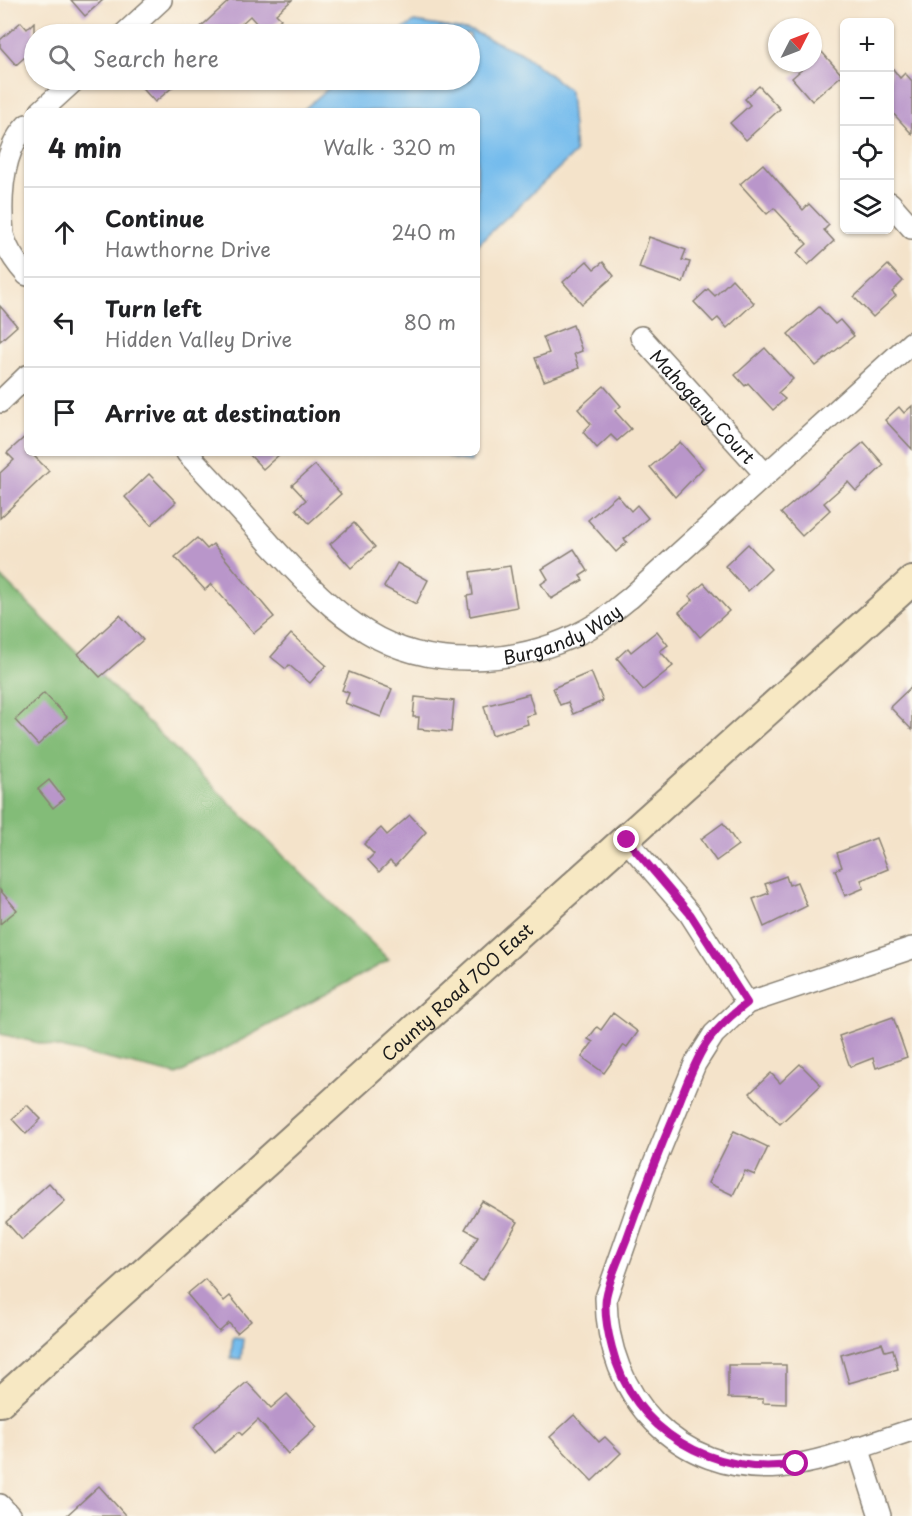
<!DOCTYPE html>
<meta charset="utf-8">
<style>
:root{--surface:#fff;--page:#f2f2f2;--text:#202124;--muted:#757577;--line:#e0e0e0}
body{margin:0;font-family:"Playpen Sans",sans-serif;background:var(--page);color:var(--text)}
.controls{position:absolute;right:18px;top:18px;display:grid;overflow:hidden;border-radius:9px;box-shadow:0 2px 4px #0004}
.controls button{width:54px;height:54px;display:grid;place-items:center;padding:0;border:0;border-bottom:2px solid var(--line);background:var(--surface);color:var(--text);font:30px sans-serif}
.compass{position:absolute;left:768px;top:18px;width:54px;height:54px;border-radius:50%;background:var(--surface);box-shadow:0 2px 4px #0004;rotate:48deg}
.stop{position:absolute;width:18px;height:18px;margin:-14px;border:4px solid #b5179e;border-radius:50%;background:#fff}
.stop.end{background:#b5179e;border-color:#fff;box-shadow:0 2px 6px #0008}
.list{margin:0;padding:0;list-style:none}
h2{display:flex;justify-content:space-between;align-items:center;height:78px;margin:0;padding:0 24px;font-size:26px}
h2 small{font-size:20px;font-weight:400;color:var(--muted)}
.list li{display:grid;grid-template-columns:39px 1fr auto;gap:18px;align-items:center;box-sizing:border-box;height:90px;padding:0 24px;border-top:2px solid var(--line)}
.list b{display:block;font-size:22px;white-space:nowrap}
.list p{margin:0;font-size:20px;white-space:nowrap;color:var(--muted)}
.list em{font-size:20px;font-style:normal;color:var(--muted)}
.icon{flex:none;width:33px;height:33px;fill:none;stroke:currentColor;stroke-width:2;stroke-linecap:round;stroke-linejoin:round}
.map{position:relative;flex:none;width:912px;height:1516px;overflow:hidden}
.search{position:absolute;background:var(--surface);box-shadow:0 2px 4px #0004;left:24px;top:24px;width:456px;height:66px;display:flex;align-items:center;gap:15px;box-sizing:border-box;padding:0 21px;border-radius:33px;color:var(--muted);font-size:22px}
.panel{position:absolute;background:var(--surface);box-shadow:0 2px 4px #0004;left:24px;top:108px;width:456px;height:348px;border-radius:9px}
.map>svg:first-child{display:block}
.forest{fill:#83bc78;stroke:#506c4a;stroke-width:1.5}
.water{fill:#75bced;stroke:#486c84;stroke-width:1.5}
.building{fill:#b996ca}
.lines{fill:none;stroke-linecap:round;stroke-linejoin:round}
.street-casing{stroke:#888073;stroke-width:24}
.secondary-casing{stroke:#888073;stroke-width:32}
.street{stroke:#fff;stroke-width:21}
.secondary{stroke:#f7e8c3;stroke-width:28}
.route{stroke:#b5179e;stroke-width:8}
.labels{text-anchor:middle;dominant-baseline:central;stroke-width:5;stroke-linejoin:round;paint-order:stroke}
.street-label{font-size:18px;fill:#1c1c1c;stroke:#fbf7ec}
</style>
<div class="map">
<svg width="912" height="1516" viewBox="0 0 912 1516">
<rect width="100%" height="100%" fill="#fbf7ec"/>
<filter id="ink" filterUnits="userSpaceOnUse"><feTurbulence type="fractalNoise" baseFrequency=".0167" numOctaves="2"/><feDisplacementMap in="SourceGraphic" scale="12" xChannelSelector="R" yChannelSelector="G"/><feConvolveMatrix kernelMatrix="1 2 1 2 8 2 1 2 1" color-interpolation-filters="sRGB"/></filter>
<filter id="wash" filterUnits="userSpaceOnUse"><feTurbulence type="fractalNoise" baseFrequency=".008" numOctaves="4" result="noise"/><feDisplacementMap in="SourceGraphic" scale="24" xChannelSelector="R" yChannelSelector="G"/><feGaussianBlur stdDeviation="1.35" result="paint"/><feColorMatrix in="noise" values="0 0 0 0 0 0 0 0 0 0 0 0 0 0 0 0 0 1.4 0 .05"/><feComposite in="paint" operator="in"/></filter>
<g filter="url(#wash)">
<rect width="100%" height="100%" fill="#f4e3ca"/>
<polygon class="forest" points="0,576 389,960 177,1075 0,1034"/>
<g class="water">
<polygon points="414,22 472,31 523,54 570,91 575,153 477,245 477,111 302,111 338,80 470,80 470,34 396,34"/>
<polygon points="442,453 472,453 471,462 453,459"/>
<polygon points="233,1337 243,1338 241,1359 231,1358"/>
</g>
<g id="blocks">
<g class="building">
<polygon points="71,0 103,0 85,16"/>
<polygon points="230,0 292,0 276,14 281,19 265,33 250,16 230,34 193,34"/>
<polygon points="21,22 27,29 34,22 34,49 16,65 0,47 0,40"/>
<polygon points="822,52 842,75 812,101 792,78"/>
<polygon points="890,65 900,78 905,73 912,81 912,134 890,110"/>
<polygon points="135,80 181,80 155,102"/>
<polygon points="759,86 780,109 746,140 730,123 750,105 745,99"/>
<polygon points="763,164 803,210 809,204 829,225 824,230 834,241 808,265 797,253 807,244 774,208 767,214 740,184"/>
<polygon points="649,237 686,250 682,260 690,262 683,283 639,268"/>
<polygon points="587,261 594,269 603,262 614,276 582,304 563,282"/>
<polygon points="888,265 903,281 892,292 896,296 873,317 854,297"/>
<polygon points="732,279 754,303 727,328 718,318 713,322 694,302 708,289 715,296"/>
<polygon points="0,306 17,326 0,341"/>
<polygon points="819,307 835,324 840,320 854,336 816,366 788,334"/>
<polygon points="573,325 582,351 574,354 579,368 544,381 535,358 549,353 543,337"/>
<polygon points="765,348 793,379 778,393 785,399 773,410 748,383 745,386 735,375"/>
<polygon points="604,386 621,406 615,411 631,429 617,441 611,435 597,448 583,432 591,424 578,409"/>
<polygon points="912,406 912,449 885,420 899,407 904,413"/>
<polygon points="27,435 27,453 31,453 49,471 0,518 0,473 14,460 7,453"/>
<polygon points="680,442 703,468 675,497 650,467"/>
<polygon points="864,442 884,465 856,491 848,482 824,503 830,510 802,536 781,513"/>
<polygon points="248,453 281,453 263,469"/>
<polygon points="315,465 341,494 309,523 296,509 306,500 292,485"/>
<polygon points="149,474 176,502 151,525 125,497"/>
<polygon points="617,495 631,511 637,505 648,518 624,539 627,542 616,552 588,520"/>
<polygon points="354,523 375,547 351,568 330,544"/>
<polygon points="197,538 207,549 213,544 274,617 254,633 211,584 205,590 175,557"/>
<polygon points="748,544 771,569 748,591 725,566"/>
<polygon points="574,549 588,571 580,576 583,580 551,599 541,584 548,579 542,569"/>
<polygon points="397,563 428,580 416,604 384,587"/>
<polygon points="510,566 517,607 470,616 467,596 473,595 470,572"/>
<polygon points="704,583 729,611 700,637 679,612 693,600 689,596"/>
<polygon points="120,615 143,640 100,677 78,654"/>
<polygon points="657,631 668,645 660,651 673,666 643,690 617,658 628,648 631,652"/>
<polygon points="291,634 326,665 310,683 289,665 286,669 271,657"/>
<polygon points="349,672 392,689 381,717 345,703 349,693 342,690"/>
<polygon points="591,672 603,701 573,714 568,702 560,705 553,688"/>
<polygon points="912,686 912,730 890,707"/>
<polygon points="44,693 67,717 38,745 15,720"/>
<polygon points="529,694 535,714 526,716 528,724 492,735 484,706"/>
<polygon points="415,697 454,701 451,732 418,729 419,717 413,717"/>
<polygon points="49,780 64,799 53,808 38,789"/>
<polygon points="410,815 426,832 395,866 390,861 379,872 368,860 374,854 364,844 381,828 387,835"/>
<polygon points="723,823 738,845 716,861 701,839"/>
<polygon points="876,838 888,869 861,880 864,888 845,896 835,870 842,867 837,853"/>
<polygon points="786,876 789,885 797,882 807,906 764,927 753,899 769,893 765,884"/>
<polygon points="0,890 17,910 0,924"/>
<polygon points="613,1013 638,1032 627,1047 624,1045 604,1073 582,1057 593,1042 588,1039 597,1027 601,1030"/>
<polygon points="893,1017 907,1057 876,1068 873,1058 850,1067 839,1036"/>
<polygon points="800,1064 821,1085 780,1124 750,1093 771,1073 780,1083"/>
<polygon points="27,1105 41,1119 26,1134 12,1119"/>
<polygon points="734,1131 768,1147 755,1175 745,1171 733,1195 708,1183"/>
<polygon points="49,1183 65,1201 22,1240 6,1222"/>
<polygon points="482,1201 518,1222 483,1280 460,1266 478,1236 465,1229"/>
<polygon points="205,1279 224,1301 230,1296 251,1321 237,1333 229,1323 219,1332 187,1294"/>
<polygon points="882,1343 885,1351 893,1349 898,1369 849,1383 841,1355"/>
<polygon points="728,1365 786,1365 786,1404 763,1403 763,1399 728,1398"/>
<polygon points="247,1382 271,1408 287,1394 317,1427 288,1454 258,1420 242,1435 239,1432 215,1453 194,1427"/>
<polygon points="574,1415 599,1442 605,1437 621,1453 592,1481 550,1437"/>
<polygon points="99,1486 126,1516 66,1516"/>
</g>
</g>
</g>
<g filter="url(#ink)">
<use href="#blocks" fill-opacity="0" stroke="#888073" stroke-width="1.5"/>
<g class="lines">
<defs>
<g id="street">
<polyline points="124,34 161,0"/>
<polyline points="41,111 75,80"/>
<path d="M 27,125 C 1,152 0,199 3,235 C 7,250 17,264 27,275"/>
<polyline points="890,203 912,228"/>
<path id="s1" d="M 641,337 L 765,474"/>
<polyline points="0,402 27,376"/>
<path id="s2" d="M 187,453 C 215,483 243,513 270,544 C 300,576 329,609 367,632 C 435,674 532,664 598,623 C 609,616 619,606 630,598 L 912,342"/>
<polyline points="626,840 690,914 747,1003"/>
<path d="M 912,948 L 747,1003 L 714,1034 L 695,1064 L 647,1181 L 606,1298 C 607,1396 677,1475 780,1467 C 822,1463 871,1443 912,1430"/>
<polyline points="858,1447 880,1516"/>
<polyline points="0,1505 10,1516"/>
</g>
<g id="secondary">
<path id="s3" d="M 0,1402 L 912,581"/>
</g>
</defs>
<use href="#street" class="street-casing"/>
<use href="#secondary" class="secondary-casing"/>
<use href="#street" class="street"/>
<use href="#secondary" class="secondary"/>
</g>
</g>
<g class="lines" filter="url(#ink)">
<path class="route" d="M 627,840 L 690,914 L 747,1003 C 730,1016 714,1030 703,1049 C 692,1068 684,1090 676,1111 C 658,1153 642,1195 627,1238 C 620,1257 609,1279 606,1298 C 604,1314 608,1333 612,1348 C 632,1431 714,1478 796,1464"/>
</g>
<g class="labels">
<g class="street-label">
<text stroke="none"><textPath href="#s1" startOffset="93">Mahogany Court</textPath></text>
<text stroke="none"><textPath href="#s2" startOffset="459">Burgandy Way</textPath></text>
<text stroke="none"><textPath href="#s3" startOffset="614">County Road 700 East</textPath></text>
</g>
</g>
</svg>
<div class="controls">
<button>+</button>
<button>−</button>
<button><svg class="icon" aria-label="locate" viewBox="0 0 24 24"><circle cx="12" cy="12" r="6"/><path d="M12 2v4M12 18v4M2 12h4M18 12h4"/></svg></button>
<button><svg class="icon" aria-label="layers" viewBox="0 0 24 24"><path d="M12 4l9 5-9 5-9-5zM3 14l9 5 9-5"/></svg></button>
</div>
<svg class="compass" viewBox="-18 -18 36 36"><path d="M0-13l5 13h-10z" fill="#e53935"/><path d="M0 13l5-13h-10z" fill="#757577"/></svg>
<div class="stop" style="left:796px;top:1464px"></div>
<div class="stop end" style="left:627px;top:840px"></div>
<div class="search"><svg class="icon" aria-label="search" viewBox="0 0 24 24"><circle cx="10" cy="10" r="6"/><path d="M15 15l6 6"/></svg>Search here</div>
<section class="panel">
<h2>4 min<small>Walk · 320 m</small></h2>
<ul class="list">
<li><svg class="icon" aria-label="ahead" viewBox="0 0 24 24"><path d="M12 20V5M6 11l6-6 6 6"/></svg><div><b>Continue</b><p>Hawthorne Drive</p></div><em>240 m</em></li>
<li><svg class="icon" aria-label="left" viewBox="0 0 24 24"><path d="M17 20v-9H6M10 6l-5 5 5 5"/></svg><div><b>Turn left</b><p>Hidden Valley Drive</p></div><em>80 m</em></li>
<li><svg class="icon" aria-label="arrive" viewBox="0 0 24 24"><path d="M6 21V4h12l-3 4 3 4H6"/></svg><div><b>Arrive at destination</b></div></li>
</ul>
</section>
</div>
